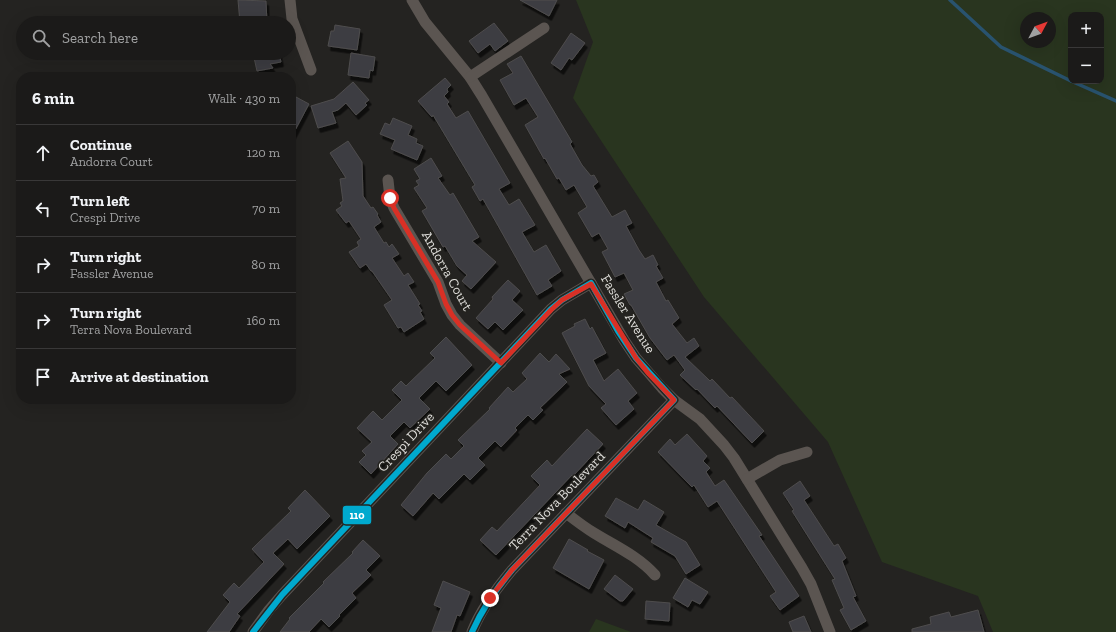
<!DOCTYPE html>
<meta charset="utf-8">
<style>
:root{--surface:#1b1a19;--page:#242322;--text:#f1f3f6;--muted:#a0a1a2;--line:#393838}
body{margin:0;font-family:"Zilla Slab",serif;background:var(--page);color:var(--text)}
.controls{position:absolute;right:12px;top:12px;display:grid;overflow:hidden;border-radius:8px;box-shadow:0 4px 16px #0002}
.controls button{width:36px;height:36px;display:grid;place-items:center;padding:0;border:0;border-bottom:1px solid var(--line);background:var(--surface);color:var(--text);font:20px sans-serif}
.compass{position:absolute;left:1020px;top:12px;width:36px;height:36px;border-radius:50%;background:var(--surface);box-shadow:0 4px 16px #0002;rotate:49deg}
.stop{position:absolute;width:12px;height:12px;margin:-9px;border:3px solid #d93025;border-radius:50%;background:#fff}
.stop.end{background:#d93025;border-color:#fff;box-shadow:0 1px 4px #0008}
.list{margin:0;padding:0;list-style:none}
h2{display:flex;justify-content:space-between;align-items:center;height:52px;margin:0;padding:0 16px;font-size:17px}
h2 small{font-size:13px;font-weight:400;color:var(--muted)}
.list li{display:grid;grid-template-columns:26px 1fr auto;gap:12px;align-items:center;box-sizing:border-box;height:56px;padding:0 16px;border-top:1px solid var(--line)}
.list b{display:block;font-size:15px;white-space:nowrap}
.list p{margin:0;font-size:13px;white-space:nowrap;color:var(--muted)}
.list em{font-size:13px;font-style:normal;color:var(--muted)}
.icon{flex:none;width:22px;height:22px;fill:none;stroke:currentColor;stroke-width:2;stroke-linecap:round;stroke-linejoin:round}
.map{position:relative;flex:none;width:1116px;height:632px;overflow:hidden}
.search{position:absolute;background:var(--surface);box-shadow:0 4px 16px #0002;left:16px;top:16px;width:280px;height:44px;display:flex;align-items:center;gap:10px;box-sizing:border-box;padding:0 14px;border-radius:22px;color:var(--muted);font-size:15px}
.panel{position:absolute;background:var(--surface);box-shadow:0 4px 16px #0002;left:16px;top:72px;width:280px;height:332px;border-radius:16px}
.map>svg:first-child{display:block}
.grass{fill:#29351f;fill-rule:evenodd}
.lines{fill:none;stroke-linecap:round;stroke-linejoin:round}
.stream{stroke:#29536f;stroke-width:3.5}
.building{fill:#3e3c42;stroke:#4e4d4d;filter:url(#shadow)}
.minor{stroke:#5b5551;stroke-width:11}
.bus-1-casing{stroke:#252420;stroke-width:9}
.bus-1{stroke:#00a9ce;stroke-width:6}
.route{stroke:#d93025;stroke-width:5}
.labels{text-anchor:middle;dominant-baseline:central;stroke-width:3;stroke-linejoin:round;paint-order:stroke}
.street-label{font-size:14px;fill:#dfdedb;stroke:#252420}
.line-badge{stroke:#252420;stroke-width:1.5}
.badge-label{font-size:11px;text-anchor:middle;font-weight:bold;fill:#fff}
</style>
<div class="map">
<svg width="1116" height="632" viewBox="0 0 1116 632">
<defs>
<filter id="shadow"><feDropShadow dx="2.5" dy="4.5" stdDeviation="0" flood-color="#0009"/></filter>
</defs>
<rect width="100%" height="100%" fill="#242321"/>
<g class="grass">
<path d="M 576,0 L 1116,0 L 1116,632 L 993,632 L 978,596 L 882,562 L 828,442 L 704,297 L 573,98 L 593,42 ZM 1071,15 L 1101,15 L 1101,81 L 1071,81 ZM 1026,18 L 1050,18 L 1050,42 L 1026,42 Z"/>
<polygon points="596,619 631,632 589,632"/>
</g>
<g class="lines">
<g class="stream">
<polyline points="950,0 1001,47 1071,81"/>
<polyline points="1071,81 1116,101"/>
</g>
</g>
<g class="building">
<polygon points="238,0 266,1 267,23 240,23"/>
<polygon points="520,0 557,0 549,16"/>
<polygon points="494,23 508,41 495,51 490,44 478,53 469,41"/>
<polygon points="335,25 360,29 357,50 328,46 331,31 334,31"/>
<polygon points="571,33 585,43 572,60 569,58 561,70 551,63"/>
<polygon points="253,53 279,53 281,62 270,64 273,68 257,71"/>
<polygon points="351,53 375,57 373,71 370,70 369,78 348,75"/>
<polygon points="521,56 572,142 570,144 582,165 591,176 594,175 598,182 593,186 612,217 625,210 632,223 626,226 639,250 645,259 653,255 658,265 656,266 663,278 656,282 666,301 668,300 679,318 672,324 687,343 694,338 699,346 685,357 710,381 712,379 730,398 732,397 764,431 752,443 717,406 715,408 697,389 696,390 680,375 685,370 674,355 667,360 650,338 631,305 630,305 624,294 633,290 624,273 615,277 602,252 608,249 599,233 592,237 578,213 587,207 574,185 566,190 559,178 557,179 545,158 544,159 525,125 538,117 526,98 514,105 500,80 513,73 507,64"/>
<polygon points="445,78 451,85 447,89 448,92 444,96 449,102 447,104 456,118 468,111 510,183 499,189 509,205 519,199 535,225 522,232 534,252 546,245 561,271 548,280 552,286 537,295 483,199 480,201 472,187 475,185 433,115 432,117 418,101"/>
<polygon points="353,82 369,100 365,103 367,105 356,115 346,103 338,110 332,112 336,123 318,128 311,106 334,99"/>
<polygon points="296,97 309,104 291,138 291,107"/>
<polygon points="393,118 412,126 408,135 417,139 416,143 423,146 417,160 391,149 395,140 380,134 385,123 390,125"/>
<polygon points="348,141 362,162 363,196 371,208 373,207 378,214 377,215 381,222 374,227 384,243 386,242 389,247 392,244 399,254 392,258 404,276 408,273 414,282 408,285 420,304 418,305 422,311 420,312 424,319 404,332 401,327 398,328 384,305 392,300 372,271 371,271 366,264 360,268 349,252 359,246 357,242 361,239 349,221 346,223 336,210 342,206 340,203 343,201 340,179 346,178 330,153"/>
<polygon points="431,158 442,176 438,178 450,195 453,193 479,237 472,241 496,262 471,289 462,281 467,275 457,266 445,246 443,247 422,211 427,208 414,188 419,185 416,181 420,179 414,169"/>
<polygon points="508,280 520,291 512,300 523,310 503,330 495,322 488,329 476,318 493,299 492,297"/>
<polygon points="585,319 590,329 592,327 606,353 593,360 604,381 618,369 637,393 628,401 634,409 616,425 601,408 606,404 589,386 562,333 575,326 574,324"/>
<polygon points="446,337 472,365 446,391 436,381 419,398 430,409 410,428 404,422 390,436 398,444 371,474 359,462 366,455 362,451 372,442 357,428 373,411 382,420 402,400 392,390 401,381 406,386 435,358 430,353"/>
<polygon points="540,353 549,362 556,354 570,369 559,374 567,382 540,408 543,410 533,420 528,415 515,428 517,430 501,447 495,441 478,458 485,465 470,480 464,474 439,499 433,493 413,516 401,505 427,473 446,454 451,459 464,446 458,440 490,409 489,408 508,387 513,392 527,379 522,373"/>
<polygon points="587,429 603,444 573,476 572,475 496,555 480,540 492,527 497,531 540,485 531,476 547,460 552,466"/>
<polygon points="687,434 707,456 703,461 710,468 706,472 715,486 724,480 762,535 759,536 799,596 780,610 770,596 776,592 717,501 708,507 694,485 692,487 658,452 670,439 675,445"/>
<polygon points="800,481 810,496 804,500 834,546 838,544 846,558 842,561 856,596 853,597 866,621 851,630 840,610 844,608 832,580 835,579 792,511 794,510 783,493"/>
<polygon points="305,490 330,516 297,549 288,539 273,553 284,564 237,614 240,616 229,632 207,632 230,602 223,595 234,583 239,588 264,562 252,549 291,511 288,508"/>
<polygon points="616,498 638,510 644,500 664,512 656,525 686,542 700,565 686,574 675,556 651,542 653,538 628,522 625,528 605,516"/>
<polygon points="569,539 588,550 587,551 604,560 589,589 553,568"/>
<polygon points="363,540 380,556 366,570 371,575 352,593 356,598 339,615 340,616 329,627 321,619 309,632 280,632 290,619 289,618 324,583 323,582 353,553 352,552"/>
<polygon points="615,575 633,589 623,601 620,601 604,589"/>
<polygon points="685,578 708,592 700,604 692,600 688,607 673,598"/>
<polygon points="443,581 470,592 460,616 457,615 451,632 432,632 441,608 434,605"/>
<polygon points="646,601 670,603 669,621 645,619"/>
<polygon points="978,610 984,632 912,632 912,629 931,624 930,617 949,612 951,617"/>
<polygon points="804,616 811,632 793,632 789,622"/>
</g>
<g class="lines">
<g class="minor">
<polyline points="290,0 292,19 311,70"/>
<polyline points="412,0 425,22 470,77 482,96 624,340 636,358 662,388 674,400 700,419 724,445 734,458 802,568 811,584 830,632"/>
<polyline points="470,77 544,28"/>
<polyline points="388,180 390,198 394,208 438,282 446,304 452,315 460,325 501,363"/>
<polyline points="747,479 780,460 807,452"/>
<path d="M 566,513 C 575,520 584,527 594,533 C 615,546 638,556 655,575"/>
<polyline points="253,632 269,610 282,595 551,309 562,300 591,283"/>
<path d="M 472,632 C 481,609 496,589 512,570 L 674,400"/>
</g>
<defs>
<path id="bus-1" d="M 253,632 L 282,595 L 551,309 L 562,300 L 591,283 L 618,331 L 636,358 L 674,400 L 512,570 C 496,589 482,609 472,632"/>
</defs>
<use href="#bus-1" class="bus-1-casing"/>
<use href="#bus-1" class="bus-1"/>
</g>
<g class="lines">
<polyline class="route" points="390,198 394,208 438,282 446,304 452,315 460,325 501,363 551,310 562,300 591,284 636,358 648,373 674,400 512,570 490,598"/>
</g>
<g class="labels">
<g class="street-label">
<text transform="translate(447 271) rotate(61)">Andorra Court</text>
<text transform="translate(628 314) rotate(58)">Fassler Avenue</text>
<text transform="translate(406 442) rotate(-47)">Crespi Drive</text>
<text transform="translate(557 501) rotate(-46)">Terra Nova Boulevard</text>
</g>
</g>
<rect class="line-badge" x="342" y="505" width="30" height="20" rx="4" fill="#00a9ce"/>
<g class="badge-label">
<text x="357" y="519">110</text>
</g>
</svg>
<div class="controls">
<button>+</button>
<button>−</button>
</div>
<svg class="compass" viewBox="-18 -18 36 36"><path d="M0-13l5 13h-10z" fill="#e53935"/><path d="M0 13l5-13h-10z" fill="#a0a1a2"/></svg>
<div class="stop" style="left:390px;top:198px"></div>
<div class="stop end" style="left:490px;top:598px"></div>
<div class="search"><svg class="icon" aria-label="search" viewBox="0 0 24 24"><circle cx="10" cy="10" r="6"/><path d="M15 15l6 6"/></svg>Search here</div>
<section class="panel">
<h2>6 min<small>Walk · 430 m</small></h2>
<ul class="list">
<li><svg class="icon" aria-label="ahead" viewBox="0 0 24 24"><path d="M12 20V5M6 11l6-6 6 6"/></svg><div><b>Continue</b><p>Andorra Court</p></div><em>120 m</em></li>
<li><svg class="icon" aria-label="left" viewBox="0 0 24 24"><path d="M17 20v-9H6M10 6l-5 5 5 5"/></svg><div><b>Turn left</b><p>Crespi Drive</p></div><em>70 m</em></li>
<li><svg class="icon" aria-label="right" viewBox="0 0 24 24"><path d="M7 20v-9h11M14 6l5 5-5 5"/></svg><div><b>Turn right</b><p>Fassler Avenue</p></div><em>80 m</em></li>
<li><svg class="icon" aria-label="right" viewBox="0 0 24 24"><path d="M7 20v-9h11M14 6l5 5-5 5"/></svg><div><b>Turn right</b><p>Terra Nova Boulevard</p></div><em>160 m</em></li>
<li><svg class="icon" aria-label="arrive" viewBox="0 0 24 24"><path d="M6 21V4h12l-3 4 3 4H6"/></svg><div><b>Arrive at destination</b></div></li>
</ul>
</section>
</div>
